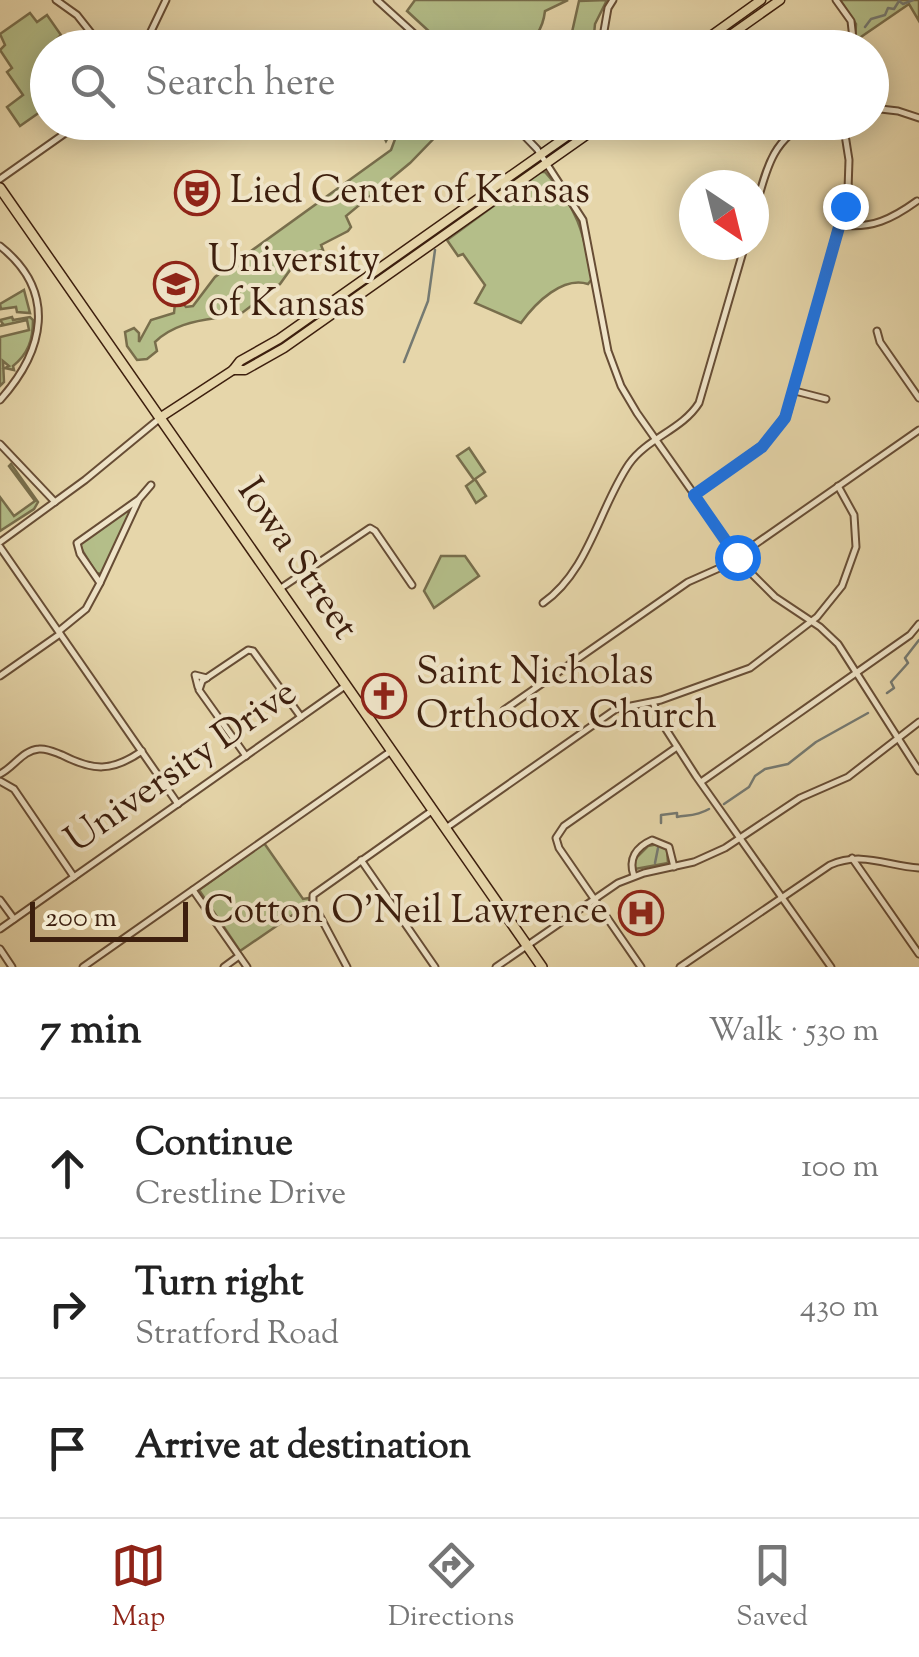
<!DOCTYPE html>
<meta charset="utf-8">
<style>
:root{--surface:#fff;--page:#f6f6f6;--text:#222;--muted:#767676;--line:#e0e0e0;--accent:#8f2418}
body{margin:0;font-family:"Sorts Mill Goudy",serif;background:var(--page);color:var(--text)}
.compass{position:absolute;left:679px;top:170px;width:90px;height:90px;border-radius:50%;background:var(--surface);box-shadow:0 5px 25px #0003;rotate:145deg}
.scale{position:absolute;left:30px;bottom:25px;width:158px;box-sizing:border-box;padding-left:10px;border:5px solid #3d1f0e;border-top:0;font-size:28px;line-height:35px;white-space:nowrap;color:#3d1f0e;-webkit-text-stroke:8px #efe4c8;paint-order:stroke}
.stop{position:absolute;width:30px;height:30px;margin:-22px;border:8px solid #1a73e8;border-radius:50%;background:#fff}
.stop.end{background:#1a73e8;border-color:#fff;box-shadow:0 2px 10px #0008}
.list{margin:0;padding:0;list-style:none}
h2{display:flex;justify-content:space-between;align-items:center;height:130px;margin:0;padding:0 40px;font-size:42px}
h2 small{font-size:32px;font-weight:400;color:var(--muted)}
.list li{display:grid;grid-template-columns:65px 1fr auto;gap:30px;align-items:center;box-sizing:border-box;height:140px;padding:0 40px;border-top:2px solid var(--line)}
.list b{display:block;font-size:38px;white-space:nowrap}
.list p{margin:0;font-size:32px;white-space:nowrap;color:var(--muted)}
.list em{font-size:32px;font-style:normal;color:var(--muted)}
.icon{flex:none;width:55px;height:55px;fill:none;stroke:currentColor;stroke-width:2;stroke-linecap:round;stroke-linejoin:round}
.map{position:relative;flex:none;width:919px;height:967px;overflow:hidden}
.search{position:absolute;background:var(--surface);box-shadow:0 5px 25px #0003;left:30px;right:30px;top:30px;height:110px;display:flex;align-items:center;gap:25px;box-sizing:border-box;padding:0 35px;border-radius:55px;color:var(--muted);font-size:38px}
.sheet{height:550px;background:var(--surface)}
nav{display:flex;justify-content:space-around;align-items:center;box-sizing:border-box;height:140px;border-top:2px solid var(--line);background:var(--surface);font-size:28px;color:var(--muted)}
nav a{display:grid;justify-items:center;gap:5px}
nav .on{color:var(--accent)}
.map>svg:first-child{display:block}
.green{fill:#b4be89;stroke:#786e4c;stroke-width:2.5}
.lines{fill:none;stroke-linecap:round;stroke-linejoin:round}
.stream{stroke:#757a72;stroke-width:2.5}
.minor-casing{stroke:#674d35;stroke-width:9}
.major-casing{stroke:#3d1f0e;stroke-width:11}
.highway-casing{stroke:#3d1f0e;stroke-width:12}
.minor{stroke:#efe4c8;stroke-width:5}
.major{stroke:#e6d6aa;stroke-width:8}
.highway{stroke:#e6d6aa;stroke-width:9}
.route{stroke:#1a73e8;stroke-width:12}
.labels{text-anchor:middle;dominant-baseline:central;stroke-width:8;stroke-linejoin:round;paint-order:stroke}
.poi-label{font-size:38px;fill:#3d1f0e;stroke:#efe4c8;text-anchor:start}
.street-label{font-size:38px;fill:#3d1f0e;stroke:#efe4c8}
</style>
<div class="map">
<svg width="919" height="967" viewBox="0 0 919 967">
<rect width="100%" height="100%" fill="#e6d6aa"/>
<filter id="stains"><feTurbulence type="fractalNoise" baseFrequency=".002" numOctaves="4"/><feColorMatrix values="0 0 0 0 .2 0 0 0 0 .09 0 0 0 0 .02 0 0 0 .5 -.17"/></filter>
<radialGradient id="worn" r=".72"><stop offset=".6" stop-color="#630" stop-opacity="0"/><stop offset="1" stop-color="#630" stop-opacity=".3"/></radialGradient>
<g class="green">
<path d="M 415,0 L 568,0 L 545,11 C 539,63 487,48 447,48 L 407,11 Z"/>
<polygon points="607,0 595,24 593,45 577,45 570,41 579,1"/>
<polygon points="840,0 919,0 919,21 909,4 855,41 856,24"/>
<polygon points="30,13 37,22 47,15 61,35 58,38 64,47 48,48 47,107 20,126 7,107 23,95 7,72 12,68 0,50 5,45 0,34"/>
<path d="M 377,123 L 444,123 L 444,128 L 410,163 L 346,216 L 351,227 L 348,231 L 321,245 L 323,250 L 300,256 L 280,284 L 238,316 L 220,312 L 216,318 C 194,321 171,326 155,342 L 157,351 L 147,359 L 137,360 L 127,346 L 125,332 L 134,328 L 139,333 L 139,342 L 151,320 L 174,313 L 175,303 L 180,300 L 186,307 L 193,306 L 215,277 L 391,150 L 397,134 L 390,134 L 386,141 Z"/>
<path d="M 540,172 L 545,172 C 577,207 584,232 592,279 L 588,284 C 563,276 536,302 521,323 L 475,303 L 485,285 L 463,254 L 458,256 L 447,240 Z"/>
<polygon points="24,290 30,313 17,312 16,307 1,309 0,304"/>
<path d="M 12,317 L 13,320 L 30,317 L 33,320 C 33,340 28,354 13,366 L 14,370 L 5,368 L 9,366 L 3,361 L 4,382 L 0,386 L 0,337 L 29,330 L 27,320 L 0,326 L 3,324 L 0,320 Z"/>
<polygon points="469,448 485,472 475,479 486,496 476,503 466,486 474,480 457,456"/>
<polygon points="11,464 38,502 34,509 0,531 0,497 14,516 35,501 9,466"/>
<polygon points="126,510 131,513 101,574 96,573 79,545"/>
<polygon points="441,556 465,556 479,576 434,608 424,591"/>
<polygon points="264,843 303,899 309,898 310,903 240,951 199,890"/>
<polygon points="658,844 667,849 668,863 635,869 634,860 648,846"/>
</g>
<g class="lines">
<g class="stream">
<polyline points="865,27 871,19 885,15 888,8 894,9 899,1 903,4 913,0"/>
<polyline points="404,362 428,301 435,250"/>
<polyline points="887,693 894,688 891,682 908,663 905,658 919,640"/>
<polyline points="724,804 749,787 755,776 765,769 788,764 816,742 868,713"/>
<path d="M 661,823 L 661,815 L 677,813 L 677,817 C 688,815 697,816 709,809"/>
<polyline points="655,863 658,848"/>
</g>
<defs>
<g id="minor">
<polyline points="56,0 77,15 103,48"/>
<polyline points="377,0 430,48"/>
<polyline points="836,0 851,21 854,48"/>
<polyline points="143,48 166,0"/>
<polyline points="601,48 608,8 613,0"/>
<polyline points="872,108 898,111 919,118"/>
<polyline points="511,122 537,149 583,220 608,351 621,386 637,413 746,568 775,597 820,627 838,644 919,771"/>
<polyline points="0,179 81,122"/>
<path d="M 754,214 C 765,176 770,138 811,122"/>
<path d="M 840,225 C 872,229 892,219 917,201"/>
<path d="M 0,246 C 58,292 44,351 0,400"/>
<polyline points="877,331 880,342 919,398"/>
<polyline points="795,391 826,399"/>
<polyline points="0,444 55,502"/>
<polyline points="694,495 767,442 788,411 848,190 849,160 843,122"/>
<polyline points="139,499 77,543 80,554 100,583 139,499 151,485"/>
<polyline points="0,542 85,480 159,419"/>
<polyline points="0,547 178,804"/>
<polyline points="281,588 370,528 375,531 412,585"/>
<path d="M 543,603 C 589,571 599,508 629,464 C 647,438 682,430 699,403 L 745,245"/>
<polyline points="59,631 86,609 100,583"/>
<polyline points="0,676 60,634"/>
<polyline points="198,687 195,675 207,678"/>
<polyline points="653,702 660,720 696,776 831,967"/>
<polyline points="504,710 688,582 724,566 919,430"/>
<polyline points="246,756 199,690 202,681 248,650 253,651 301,717"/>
<path d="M 0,774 C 14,767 23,750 39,749 C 47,748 54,752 62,755 C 93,771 112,772 142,751"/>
<polyline points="0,781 14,789 74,877"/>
<polyline points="701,782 910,635 919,624"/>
<polyline points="446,828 616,709 661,700 750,668 817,617 842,586 856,547 854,515 838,486"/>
<polyline points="852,858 919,954"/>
<polyline points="361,860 435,967"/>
<path d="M 634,876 C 628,859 636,847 652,840 L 669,847 L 674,867"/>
<polyline points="193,890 247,967"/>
<polyline points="0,900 14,919"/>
<polyline points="0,929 345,686"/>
<polyline points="0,949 12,967"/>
<polyline points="83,967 391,751"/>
<polyline points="224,967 239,956"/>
<polyline points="347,967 313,903 313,895 433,810"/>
<polyline points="496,967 618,883 644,873 694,862 725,848 800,798 848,777 919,722"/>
<polyline points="641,967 559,848 556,838 564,826 677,747"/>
<path d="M 680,967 L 830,865 C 862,851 887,866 919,868"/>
</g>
<g id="major">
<polyline points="694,48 761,0"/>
<polyline points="712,48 780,0"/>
<polyline points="233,370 245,370 284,348 605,122"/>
<polyline points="161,417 233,370 240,361 279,339 587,122"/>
</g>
<polyline id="highway" points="0,188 542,967"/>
</defs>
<use href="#minor" class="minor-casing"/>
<use href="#major" class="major-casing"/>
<use href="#highway" class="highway-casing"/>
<use href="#minor" class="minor"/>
<use href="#major" class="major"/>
<use href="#highway" class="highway"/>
</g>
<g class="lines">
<polyline class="route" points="737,557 694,495 762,447 785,418 845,206"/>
</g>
<defs>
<symbol id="theatre-ring" viewBox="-11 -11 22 22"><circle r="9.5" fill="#efe4c8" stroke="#8f2418" stroke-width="1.5"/><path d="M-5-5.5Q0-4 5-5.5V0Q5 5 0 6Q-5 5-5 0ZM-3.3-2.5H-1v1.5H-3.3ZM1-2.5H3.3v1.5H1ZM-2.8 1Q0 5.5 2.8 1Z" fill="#8f2418"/></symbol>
<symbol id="university-ring" viewBox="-11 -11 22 22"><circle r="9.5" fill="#efe4c8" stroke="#8f2418" stroke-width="1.5"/><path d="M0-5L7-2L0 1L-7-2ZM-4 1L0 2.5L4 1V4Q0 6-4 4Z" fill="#8f2418"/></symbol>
<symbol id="church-ring" viewBox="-11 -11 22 22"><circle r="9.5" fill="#efe4c8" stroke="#8f2418" stroke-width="1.5"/><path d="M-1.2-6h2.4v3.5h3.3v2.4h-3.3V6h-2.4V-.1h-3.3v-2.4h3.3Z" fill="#8f2418"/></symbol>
<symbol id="hospital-ring" viewBox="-11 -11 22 22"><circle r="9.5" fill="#efe4c8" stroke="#8f2418" stroke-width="1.5"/><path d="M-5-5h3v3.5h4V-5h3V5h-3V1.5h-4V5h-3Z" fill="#8f2418"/></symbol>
</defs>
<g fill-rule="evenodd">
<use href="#theatre-ring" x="172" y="168" width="50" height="50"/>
<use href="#university-ring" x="151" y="259" width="50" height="50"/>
<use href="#church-ring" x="359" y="671" width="50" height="50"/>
<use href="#hospital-ring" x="616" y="888" width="50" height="50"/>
</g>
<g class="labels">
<g class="poi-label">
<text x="230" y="193">Lied Center of Kansas</text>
<text x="208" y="262">University<tspan x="208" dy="44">of Kansas</tspan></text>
<text x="416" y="674">Saint Nicholas<tspan x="416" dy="44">Orthodox Church</tspan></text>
<text x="608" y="913" text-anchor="end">Cotton O'Neil Lawrence</text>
</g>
<g class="street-label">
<text transform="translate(296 560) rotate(56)">Iowa Street</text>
<text transform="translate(182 768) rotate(-35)">University Drive</text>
</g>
</g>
<rect width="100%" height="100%" filter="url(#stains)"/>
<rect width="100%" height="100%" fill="url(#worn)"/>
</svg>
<svg class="compass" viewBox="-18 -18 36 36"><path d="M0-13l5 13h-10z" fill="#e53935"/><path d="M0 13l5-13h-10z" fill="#767676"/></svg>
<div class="scale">200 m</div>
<div class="stop" style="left:737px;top:557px"></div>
<div class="stop end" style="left:845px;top:206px"></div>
<div class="search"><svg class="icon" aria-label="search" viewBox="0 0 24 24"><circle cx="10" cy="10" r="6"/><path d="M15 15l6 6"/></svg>Search here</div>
</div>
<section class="sheet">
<h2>7 min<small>Walk · 530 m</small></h2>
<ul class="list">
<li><svg class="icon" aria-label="ahead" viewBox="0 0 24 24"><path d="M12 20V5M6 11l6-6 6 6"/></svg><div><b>Continue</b><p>Crestline Drive</p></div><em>100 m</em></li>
<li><svg class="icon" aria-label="right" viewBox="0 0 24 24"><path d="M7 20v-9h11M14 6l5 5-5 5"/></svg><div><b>Turn right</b><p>Stratford Road</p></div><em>430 m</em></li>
<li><svg class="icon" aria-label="arrive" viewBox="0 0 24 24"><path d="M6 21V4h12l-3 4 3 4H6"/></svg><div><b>Arrive at destination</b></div></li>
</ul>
</section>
<nav>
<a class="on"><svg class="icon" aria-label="map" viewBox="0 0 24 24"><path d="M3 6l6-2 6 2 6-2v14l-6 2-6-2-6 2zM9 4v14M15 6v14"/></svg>Map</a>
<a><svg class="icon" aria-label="directions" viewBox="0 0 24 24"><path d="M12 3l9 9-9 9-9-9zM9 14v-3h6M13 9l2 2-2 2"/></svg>Directions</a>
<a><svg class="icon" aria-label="saved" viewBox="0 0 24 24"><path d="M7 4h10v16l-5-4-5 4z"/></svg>Saved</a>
</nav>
